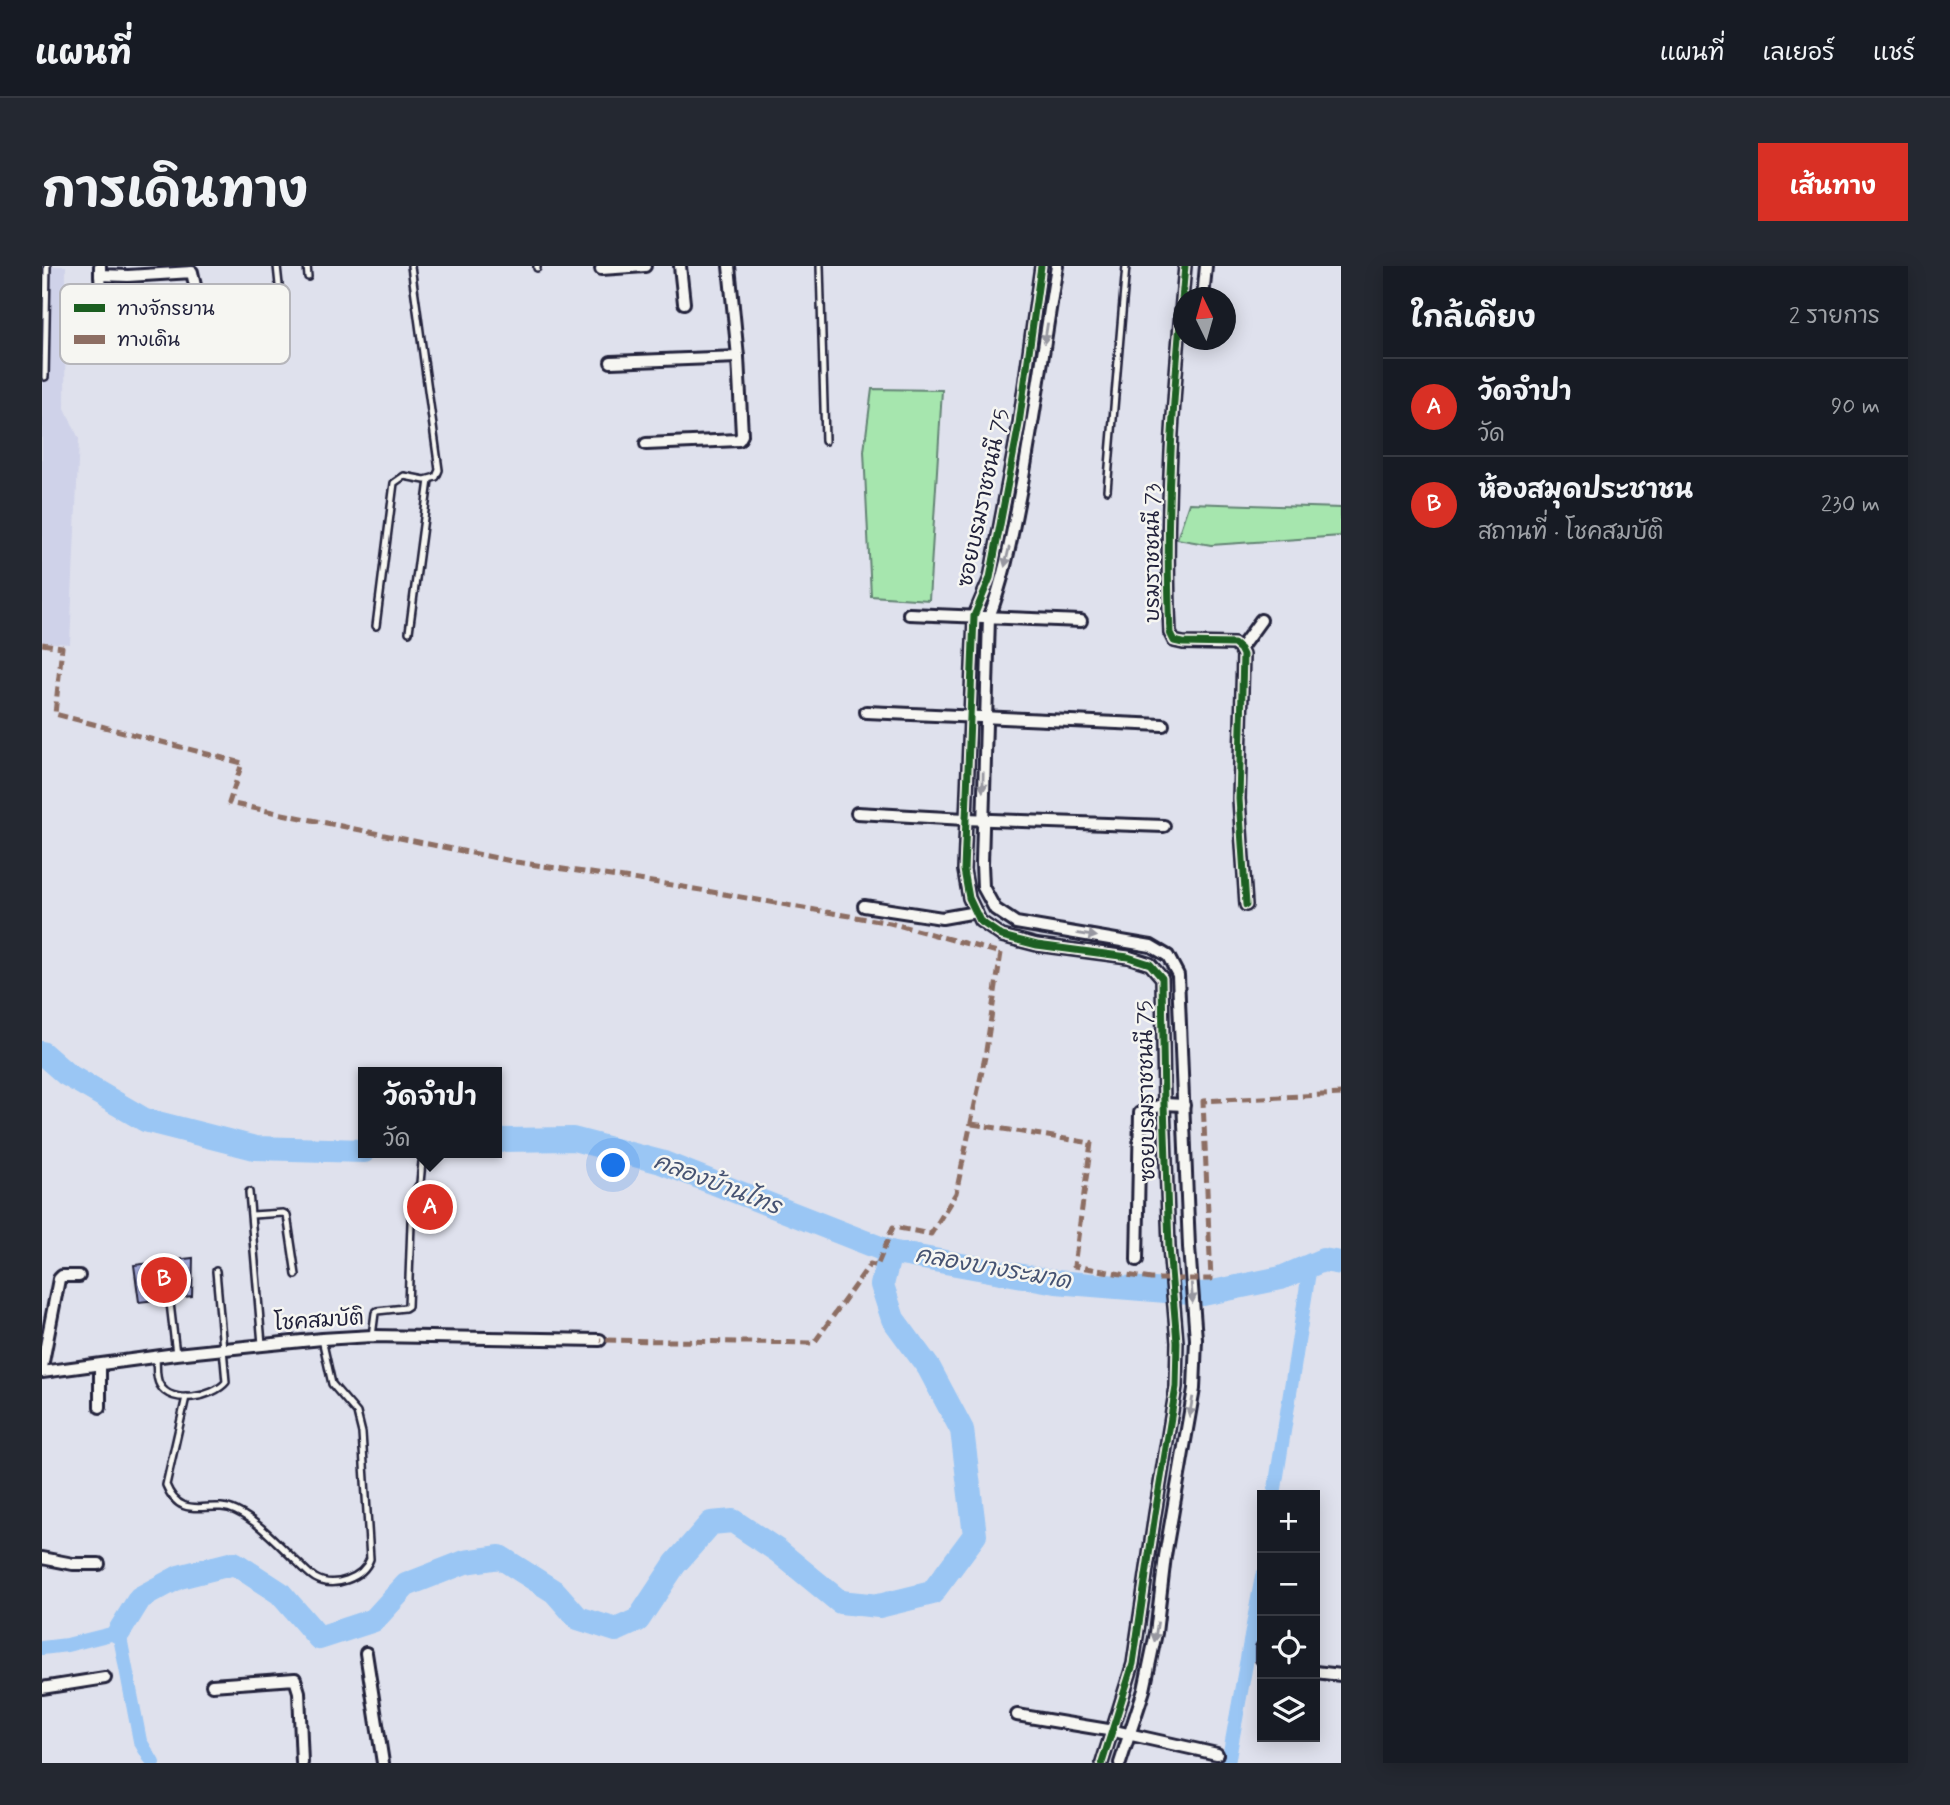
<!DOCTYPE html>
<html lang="th">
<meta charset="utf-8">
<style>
:root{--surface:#171b24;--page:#242831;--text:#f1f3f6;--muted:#9ea1a6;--line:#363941;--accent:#d93025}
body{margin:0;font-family:Mynerve,"Playpen Sans Thai",sans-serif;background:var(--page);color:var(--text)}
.controls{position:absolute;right:21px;bottom:21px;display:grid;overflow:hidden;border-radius:0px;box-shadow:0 4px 18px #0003}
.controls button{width:63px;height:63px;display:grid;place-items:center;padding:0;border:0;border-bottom:2px solid var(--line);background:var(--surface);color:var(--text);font:35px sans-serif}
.compass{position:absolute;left:1131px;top:21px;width:63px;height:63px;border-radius:50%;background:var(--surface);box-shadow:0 4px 18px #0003;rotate:355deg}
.you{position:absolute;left:572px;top:900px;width:24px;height:24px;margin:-18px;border:5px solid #fff;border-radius:50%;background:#1a73e8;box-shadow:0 0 0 10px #1a73e833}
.badge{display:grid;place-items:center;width:46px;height:46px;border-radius:50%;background:var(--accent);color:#fff;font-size:23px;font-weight:700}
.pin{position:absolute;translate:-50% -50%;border:4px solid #fff;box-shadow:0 2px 7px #0006}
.popup{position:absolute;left:316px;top:801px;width:144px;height:91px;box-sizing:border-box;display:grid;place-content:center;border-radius:0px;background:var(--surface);filter:drop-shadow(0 2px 5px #0005);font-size:23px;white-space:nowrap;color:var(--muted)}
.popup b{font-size:26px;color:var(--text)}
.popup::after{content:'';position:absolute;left:50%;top:100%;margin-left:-14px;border:14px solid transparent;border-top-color:var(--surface)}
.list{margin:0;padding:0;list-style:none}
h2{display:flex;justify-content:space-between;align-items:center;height:91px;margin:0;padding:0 28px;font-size:30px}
h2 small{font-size:23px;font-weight:400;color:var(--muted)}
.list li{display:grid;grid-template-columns:46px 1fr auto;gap:21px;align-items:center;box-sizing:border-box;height:98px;padding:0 28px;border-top:2px solid var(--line)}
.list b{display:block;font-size:26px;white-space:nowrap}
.list p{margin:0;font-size:23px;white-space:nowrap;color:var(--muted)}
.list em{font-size:23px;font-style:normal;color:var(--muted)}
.icon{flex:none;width:38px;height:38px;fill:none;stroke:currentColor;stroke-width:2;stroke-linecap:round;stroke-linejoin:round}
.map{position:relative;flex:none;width:1299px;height:1497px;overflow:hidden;border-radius:0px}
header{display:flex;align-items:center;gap:42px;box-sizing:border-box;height:98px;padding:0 35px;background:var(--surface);border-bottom:2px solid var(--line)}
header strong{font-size:33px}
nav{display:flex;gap:38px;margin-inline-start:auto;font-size:24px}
.intro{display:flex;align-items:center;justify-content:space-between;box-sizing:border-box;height:168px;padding:0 42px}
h1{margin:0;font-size:49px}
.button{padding:18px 32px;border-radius:0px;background:var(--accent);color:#fff;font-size:24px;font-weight:700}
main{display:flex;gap:42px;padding:0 42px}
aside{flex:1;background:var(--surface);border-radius:0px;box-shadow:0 4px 18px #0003}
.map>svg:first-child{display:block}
.built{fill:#cfd2e9}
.green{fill:#a6e6ae;stroke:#648474;stroke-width:2}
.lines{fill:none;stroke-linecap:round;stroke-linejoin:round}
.canal{stroke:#9ac6f4;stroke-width:14}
.river{stroke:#9ac6f4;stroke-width:24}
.building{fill:#a9b0e1;stroke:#22223b;stroke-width:2}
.lane-casing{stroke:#22223b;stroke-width:10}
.street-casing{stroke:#22223b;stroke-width:16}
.lane{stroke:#f6f6f2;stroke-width:5}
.street{stroke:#f6f6f2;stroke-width:10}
.quiet{stroke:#8d6e63;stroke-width:5;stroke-dasharray:10 5;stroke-linecap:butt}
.cycleway-casing{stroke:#f6f6f2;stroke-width:11}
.cycleway{stroke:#1b5e20;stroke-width:7}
.oneway{fill:#9797a0}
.labels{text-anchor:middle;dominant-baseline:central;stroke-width:5;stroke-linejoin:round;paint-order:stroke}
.street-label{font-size:21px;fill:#22223b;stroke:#f6f6f2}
.water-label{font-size:23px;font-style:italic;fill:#465372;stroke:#f6f6f2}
.key{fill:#f6f6f2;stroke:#b6b6bb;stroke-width:2}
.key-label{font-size:19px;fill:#22223b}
</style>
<header>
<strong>แผนที่</strong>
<nav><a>แผนที่</a><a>เลเยอร์</a><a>แชร์</a></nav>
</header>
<div class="intro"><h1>การเดินทาง</h1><a class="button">เส้นทาง</a></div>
<main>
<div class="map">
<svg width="1299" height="1497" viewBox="0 0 1299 1497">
<rect width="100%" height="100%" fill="#dfe1ed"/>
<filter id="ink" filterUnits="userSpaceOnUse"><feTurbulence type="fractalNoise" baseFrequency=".0143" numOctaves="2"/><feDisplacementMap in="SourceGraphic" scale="14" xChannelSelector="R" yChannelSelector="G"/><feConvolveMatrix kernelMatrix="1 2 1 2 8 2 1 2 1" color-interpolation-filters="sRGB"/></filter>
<g filter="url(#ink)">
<polygon class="built" points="0,0 24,0 23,142 37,173 28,378 0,376"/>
<g class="green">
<polygon points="830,123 900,124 887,334 829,330 822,185"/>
<polygon points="1147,237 1299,242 1299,270 1169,279 1135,273"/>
</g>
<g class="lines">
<g class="canal">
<polyline points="1232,1229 1268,1000"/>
<polyline points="0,1382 25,1379 77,1366 98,1475 111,1497"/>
<polyline points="1186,1497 1220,1310"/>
</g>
<g class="river">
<polyline points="0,787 24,808 103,854 213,882 322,885"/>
<polyline points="454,874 531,873 619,896 848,986 1014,1016 1161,1028 1239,1012 1281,994 1299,997"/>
<polyline points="77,1366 98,1332 137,1311 192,1297 238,1327 277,1372 332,1354 364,1319 423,1296 458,1291 513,1326 536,1352 574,1364 596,1354 633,1298 669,1257 691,1255 736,1285 798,1336 837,1340 890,1327 933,1269 920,1164 887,1102 851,1053 840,1019 848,986"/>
</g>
</g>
<polygon class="building" points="151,992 150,1030 97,1036 92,999"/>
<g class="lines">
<defs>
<g id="lane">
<polyline points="235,0 242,67"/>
<polyline points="265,0 266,11"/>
<polyline points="495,0 495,2"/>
<polyline points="778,0 783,175"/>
<polyline points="3,111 5,0"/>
<polyline points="1065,224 1084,0"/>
<polyline points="334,360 352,217 362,210 383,214 394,211 397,204 369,0"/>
<polyline points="367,366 387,214"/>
<polyline points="207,926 220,1078"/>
<polyline points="210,949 241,947 245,949 254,1009"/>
<polyline points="128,1037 134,1088"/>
<polyline points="330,1070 333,1047 335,1045 363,1042 366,1040 370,930 378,917 380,896"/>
<path d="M 114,1091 C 115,1099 113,1112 118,1119 C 129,1140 172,1131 184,1116 L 174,1005"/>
<path d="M 144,1131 L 124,1219 C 140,1258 168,1232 194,1245 C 217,1256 235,1277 253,1294 C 259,1299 266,1308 273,1312 C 292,1323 321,1312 328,1293 L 320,1167 L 315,1147 L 290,1118 L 280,1073"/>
</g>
<g id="street">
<polyline points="58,0 58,9 86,10 150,6 160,52"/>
<polyline points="638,0 642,37"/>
<polyline points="999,0 977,158 948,312 932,350 922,604 927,632 938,655 960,670 995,679 1086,691 1108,698 1120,712 1122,838 1127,981 1135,1076 1134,1121 1113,1248 1091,1398 1060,1497"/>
<path d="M 1015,0 C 1003,72 993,145 980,217 C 971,262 964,308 947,351 L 940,597 L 941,621 L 953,643 L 974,657 L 1109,680 L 1126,690 L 1136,709 L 1147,981 L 1154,1073 L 1152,1123 L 1123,1290 L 1114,1367 L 1102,1424 L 1078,1497"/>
<path d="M 1143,0 C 1132,122 1122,244 1128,367 L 1132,375 L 1141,377 L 1192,378 L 1198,383 L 1201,389 L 1197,533 L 1204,639"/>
<polyline points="559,3 603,0"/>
<polyline points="58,9 60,40"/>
<polyline points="1161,32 1164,0"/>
<polyline points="569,96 696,91"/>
<polyline points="604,178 697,174 700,169 696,91 687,0"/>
<polyline points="867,348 1039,355"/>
<polyline points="1198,383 1219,354"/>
<polyline points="824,446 1121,459"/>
<polyline points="815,547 923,553 1122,560"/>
<polyline points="822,640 900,652 934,646"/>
<polyline points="1095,994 1098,847 1122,838 1142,839"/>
<polyline points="58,1099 58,1141"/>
<polyline points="0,1101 17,1013 20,1010 37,1010"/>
<polyline points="0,1106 134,1088 280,1073 330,1070 558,1074"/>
<polyline points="0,1292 31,1298 57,1298"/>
<polyline points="1220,1382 1220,1393"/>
<polyline points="324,1387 341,1497"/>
<polyline points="1273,1406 1299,1409"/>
<polyline points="170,1419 253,1413 257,1426 260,1497"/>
<polyline points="0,1422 63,1412"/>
<polyline points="975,1449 1072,1465 1175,1488"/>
</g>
</defs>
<use href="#lane" class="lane-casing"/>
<use href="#street" class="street-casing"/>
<use href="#lane" class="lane"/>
<use href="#street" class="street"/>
<g class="quiet">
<polyline points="0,378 20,381 13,448 200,497 187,537 474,596 630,619 848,657 959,687 943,791 914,927 889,968 851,961 835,1000 828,998 772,1077 558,1074"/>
<polyline points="930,858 1049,877 1032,1000 1109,1013 1169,1013 1161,835 1299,828"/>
</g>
<defs>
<g id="cycleway">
<polyline points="999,0 977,158 948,312 932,350 922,604 927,632 938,655 960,670 995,679 1086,691 1108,698 1120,712 1122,838 1127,981 1135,1076 1134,1121 1113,1248 1091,1398 1060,1497"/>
<path d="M 1143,0 C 1132,122 1122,244 1128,367 L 1132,375 L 1141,377 L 1192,378 L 1198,383 L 1201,389 L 1197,533 L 1204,639"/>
</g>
</defs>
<use href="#cycleway" class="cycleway-casing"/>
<use href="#cycleway" class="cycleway"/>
</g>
<defs><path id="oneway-solid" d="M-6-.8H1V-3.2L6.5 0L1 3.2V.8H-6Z" transform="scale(1.75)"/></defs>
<g class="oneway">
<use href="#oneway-solid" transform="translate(1004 67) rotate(99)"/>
<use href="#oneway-solid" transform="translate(965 291) rotate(103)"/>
<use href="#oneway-solid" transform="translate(941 516) rotate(91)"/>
<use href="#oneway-solid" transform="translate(1045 669) rotate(9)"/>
<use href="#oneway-solid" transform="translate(1150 1027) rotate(86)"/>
<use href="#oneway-solid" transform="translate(1149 1141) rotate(100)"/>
<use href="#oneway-solid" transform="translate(1114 1366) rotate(99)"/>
</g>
</g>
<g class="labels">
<g class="street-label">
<text transform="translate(942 232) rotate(-78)">ซอยบรมราชชนนี 75</text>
<text transform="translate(1111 287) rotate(-90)">บรมราชชนนี 73</text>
<text transform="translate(1105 825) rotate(-91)">ซอยบรมราชชนนี 75</text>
<text transform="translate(277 1055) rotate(-4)">โชคสมบัติ</text>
</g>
<g class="water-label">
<text transform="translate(675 919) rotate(21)">คลองบ้านไทร</text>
<text transform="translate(951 1003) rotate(10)">คลองบางระมาด</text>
</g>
</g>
<rect x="18" y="18" width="230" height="80" rx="10" class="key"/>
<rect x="32" y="38" width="31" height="8" fill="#1b5e20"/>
<rect x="32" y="69" width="31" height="9" fill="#8d6e63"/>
<g class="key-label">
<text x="75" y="49">ทางจักรยาน</text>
<text x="75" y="80">ทางเดิน</text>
</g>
</svg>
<div class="controls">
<button>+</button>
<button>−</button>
<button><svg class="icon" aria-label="locate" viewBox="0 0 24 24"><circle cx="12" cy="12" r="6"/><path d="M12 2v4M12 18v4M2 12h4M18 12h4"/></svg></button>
<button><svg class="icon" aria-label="layers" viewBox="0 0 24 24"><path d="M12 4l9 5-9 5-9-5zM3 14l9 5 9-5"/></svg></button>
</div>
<svg class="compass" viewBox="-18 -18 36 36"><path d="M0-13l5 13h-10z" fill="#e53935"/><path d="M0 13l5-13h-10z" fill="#9ea1a6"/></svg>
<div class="you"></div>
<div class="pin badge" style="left:388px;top:941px">A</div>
<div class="popup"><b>วัดจำปา</b>วัด</div>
<div class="pin badge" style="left:122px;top:1014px">B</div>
</div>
<aside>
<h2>ใกล้เคียง<small>2 รายการ</small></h2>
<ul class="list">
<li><span class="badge">A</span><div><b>วัดจำปา</b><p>วัด</p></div><em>90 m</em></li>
<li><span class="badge">B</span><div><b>ห้องสมุดประชาชน</b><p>สถานที่ · โชคสมบัติ</p></div><em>230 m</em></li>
</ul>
</aside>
</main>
